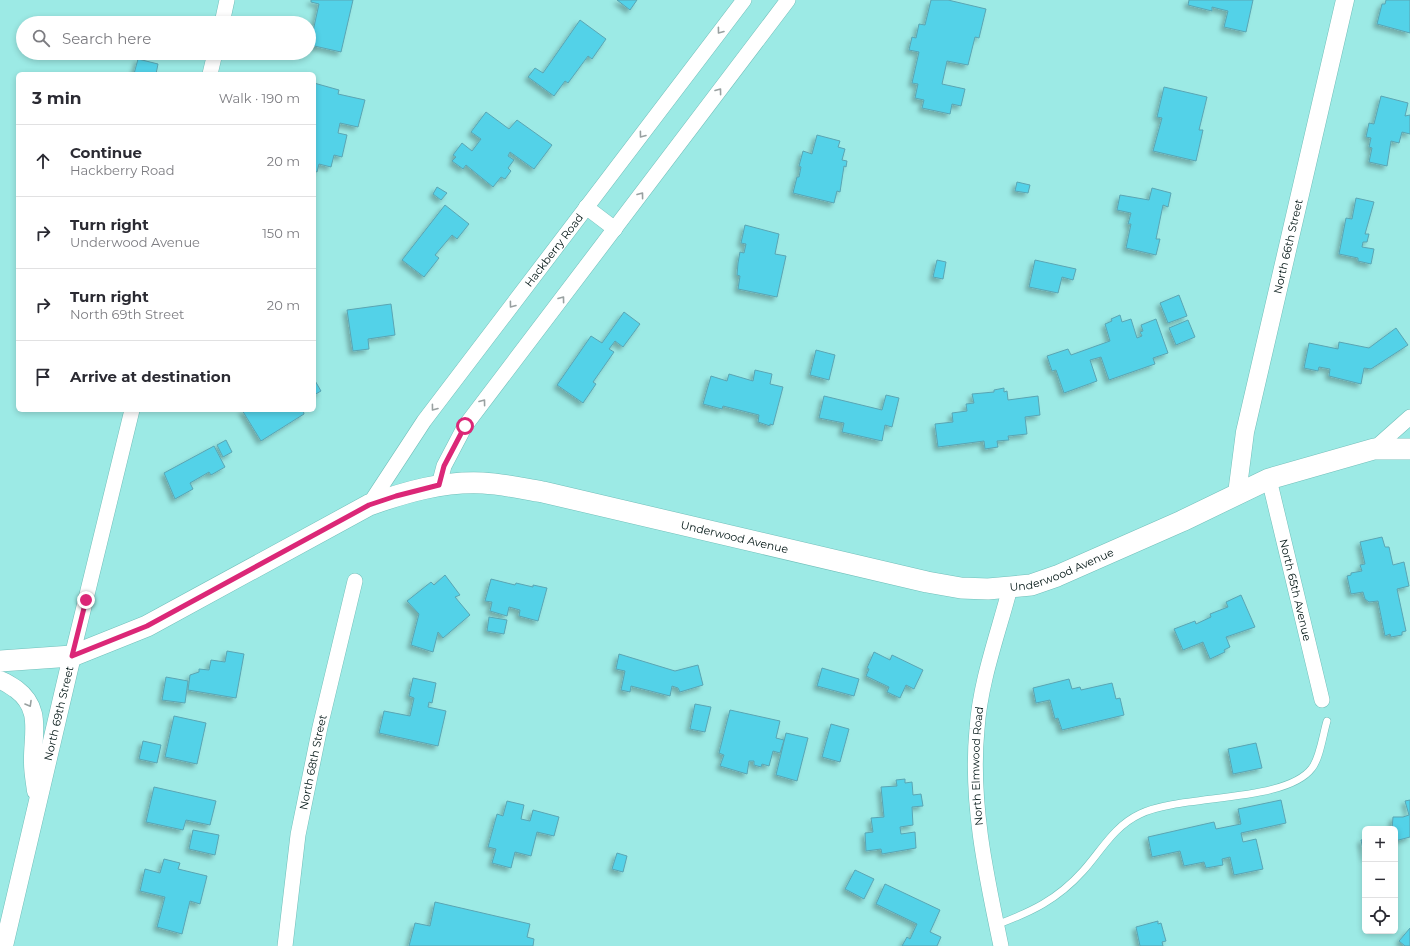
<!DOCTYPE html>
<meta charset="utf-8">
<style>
:root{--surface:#fff;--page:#f2f2f3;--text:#2b2b33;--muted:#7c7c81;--line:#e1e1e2}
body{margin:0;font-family:Montserrat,sans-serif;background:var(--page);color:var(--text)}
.controls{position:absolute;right:12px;bottom:12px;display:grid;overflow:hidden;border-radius:6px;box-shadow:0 2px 6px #0003}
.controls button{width:36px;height:36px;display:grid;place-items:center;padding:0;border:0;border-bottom:1px solid var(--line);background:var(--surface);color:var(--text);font:20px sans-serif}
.stop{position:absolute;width:12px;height:12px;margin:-9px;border:3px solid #db2777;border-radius:50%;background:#fff}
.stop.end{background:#db2777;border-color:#fff;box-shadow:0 1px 4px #0008}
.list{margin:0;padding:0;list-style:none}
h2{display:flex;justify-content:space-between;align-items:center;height:52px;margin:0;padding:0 16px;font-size:17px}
h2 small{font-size:13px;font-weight:400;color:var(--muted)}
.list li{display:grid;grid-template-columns:26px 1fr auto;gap:12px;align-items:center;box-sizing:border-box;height:72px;padding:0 16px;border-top:1px solid var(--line)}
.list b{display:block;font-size:15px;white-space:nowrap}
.list p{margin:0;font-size:13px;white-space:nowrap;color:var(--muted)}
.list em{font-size:13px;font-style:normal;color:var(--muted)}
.icon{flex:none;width:22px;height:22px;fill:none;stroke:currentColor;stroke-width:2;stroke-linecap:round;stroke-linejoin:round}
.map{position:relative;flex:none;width:1410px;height:946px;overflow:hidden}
.search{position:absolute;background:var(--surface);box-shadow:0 2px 6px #0003;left:16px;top:16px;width:300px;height:44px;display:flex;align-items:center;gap:10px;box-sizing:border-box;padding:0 14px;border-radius:22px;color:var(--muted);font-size:15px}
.panel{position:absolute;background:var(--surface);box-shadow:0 2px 6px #0003;left:16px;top:72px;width:300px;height:340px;border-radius:6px}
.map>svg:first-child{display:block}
.building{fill:#53d2e8;stroke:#5aa5b3;filter:url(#shadow)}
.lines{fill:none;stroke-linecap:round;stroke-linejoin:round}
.service-casing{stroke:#71bfba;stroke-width:8}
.minor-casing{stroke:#71bfba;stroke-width:16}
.tertiary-casing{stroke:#71bfba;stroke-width:19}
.secondary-casing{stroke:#71bfba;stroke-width:22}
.service{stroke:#fff;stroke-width:7}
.minor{stroke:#fff;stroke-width:15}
.tertiary{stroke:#fff;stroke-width:18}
.secondary{stroke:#fff;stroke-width:21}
.oneway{stroke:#99a1a1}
.route{stroke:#db2777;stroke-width:5}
.labels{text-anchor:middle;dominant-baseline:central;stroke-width:4;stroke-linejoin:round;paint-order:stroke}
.street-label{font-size:11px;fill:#001514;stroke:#effefd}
</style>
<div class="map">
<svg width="1410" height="946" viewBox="0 0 1410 946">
<defs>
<filter id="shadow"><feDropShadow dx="-3.5" dy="3.5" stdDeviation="2" flood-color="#0004"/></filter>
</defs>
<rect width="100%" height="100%" fill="#9ceae5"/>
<g class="building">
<polygon points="311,0 353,0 341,52 310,45 319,4 311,2"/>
<polygon points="617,0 637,0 630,10"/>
<polygon points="931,0 948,0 986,9 979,38 975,37 968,65 947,61 942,84 965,89 961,106 952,104 950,114 922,108 924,100 915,98 918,84 912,83 919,52 909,50 912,37 916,38 919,24 925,25"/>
<polygon points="1189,0 1253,0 1246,32 1224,27 1228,11 1212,7 1212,11 1188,5"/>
<polygon points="1386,0 1410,0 1410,33 1377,24 1382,4 1385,4"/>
<polygon points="580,20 606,39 592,59 588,56 568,83 565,81 554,96 528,77 535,68 543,73"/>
<polygon points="138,59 158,64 156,74 134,74"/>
<polygon points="314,83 339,90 338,94 365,100 358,127 340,123 338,133 347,135 342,157 334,155 331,167 319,164 317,172 314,171"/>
<polygon points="1164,87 1207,97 1199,130 1203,130 1196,161 1153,151 1162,118 1157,117"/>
<polygon points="1381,96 1408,103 1405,116 1410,115 1410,134 1402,132 1399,143 1391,141 1387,166 1369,162 1372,148 1369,147 1371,138 1366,137 1369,123 1374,124"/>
<polygon points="486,112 509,129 517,120 552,145 534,169 510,152 508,156 514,160 508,168 511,171 505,179 501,177 493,187 466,165 463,169 452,161 456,157 453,155 462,143 472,151 481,139 471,132"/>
<polygon points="817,135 840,141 838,147 845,149 842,160 847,161 846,167 844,166 840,192 837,191 834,203 793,193 797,177 799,177 801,167 799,166 803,151 812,154"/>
<polygon points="1017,182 1030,185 1028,193 1015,191"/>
<polygon points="437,187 447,193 441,200 433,194"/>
<polygon points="1152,188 1171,193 1168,207 1163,205 1156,239 1160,239 1156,255 1126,248 1131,224 1128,224 1131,213 1117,210 1120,195 1149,200"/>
<polygon points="1356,198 1374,202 1365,234 1369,234 1367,242 1363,242 1362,247 1374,249 1371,264 1358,261 1358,258 1339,254 1346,218 1352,219"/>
<polygon points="445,205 469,224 457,239 452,235 435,255 439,258 424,277 402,260"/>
<polygon points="745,225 779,234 775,254 786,256 777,297 738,289 740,276 737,275 738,263 740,252 744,253 746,244 741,243"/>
<polygon points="937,260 946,262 943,279 933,277"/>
<polygon points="1035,260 1076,269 1073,280 1062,277 1058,293 1029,287"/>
<polygon points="1179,295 1187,316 1168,323 1160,303"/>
<polygon points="391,304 395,335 368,339 369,349 353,351 347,310"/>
<polygon points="624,312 640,324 623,347 615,341 609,349 614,352 593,382 596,384 583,403 557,385 591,336 602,343"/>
<polygon points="1120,315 1122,322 1131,319 1137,338 1142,336 1140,332 1143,331 1141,325 1156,319 1168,353 1153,358 1155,364 1109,380 1101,357 1090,360 1097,381 1064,393 1056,370 1052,371 1047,356 1068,349 1071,355 1110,341 1105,324 1112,321 1111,319"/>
<polygon points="1188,320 1195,337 1176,345 1169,328"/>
<polygon points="1396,328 1408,345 1371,369 1364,368 1361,384 1329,376 1330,369 1319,367 1318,371 1304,368 1309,343 1338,349 1339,342 1369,348"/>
<polygon points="816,350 835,355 829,380 810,375"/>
<polygon points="755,370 772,374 770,384 783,387 773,425 770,424 770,426 758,422 759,415 723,406 722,409 703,404 711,376 727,381 729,374 753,381"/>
<polygon points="314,379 321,391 314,395"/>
<polygon points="1004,388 1004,392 1007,391 1008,400 1038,396 1040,415 1025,417 1027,434 1008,436 1009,440 997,441 998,447 985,449 984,441 938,447 935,424 953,422 952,413 967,411 966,404 974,403 972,394 994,392 994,390"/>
<polygon points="886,395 899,398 892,427 885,425 882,441 842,432 844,423 819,418 824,396 882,410"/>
<polygon points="242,410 303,410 304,414 261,441"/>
<polygon points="226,440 232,452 223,457 217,445"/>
<polygon points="214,446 225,467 211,475 209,472 190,483 193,489 175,499 164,473"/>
<polygon points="1382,537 1385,547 1389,547 1393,565 1404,562 1409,586 1397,589 1406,631 1402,632 1402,635 1391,637 1390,634 1385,636 1378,601 1369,602 1365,599 1363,592 1351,594 1347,576 1351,575 1351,573 1362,571 1360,565 1365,564 1360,542"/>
<polygon points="445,575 460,595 455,597 470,615 443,638 438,632 433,652 411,645 419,614 407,601 431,582 434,585"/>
<polygon points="491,579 515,585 516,583 533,587 533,585 547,588 538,621 519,616 520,610 509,607 507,616 490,611 492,602 485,601"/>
<polygon points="1241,595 1255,627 1226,637 1230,647 1224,650 1225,652 1210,659 1203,642 1183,650 1174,629 1195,621 1196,624 1211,617 1210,614 1228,607 1226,602"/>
<polygon points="489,617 507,620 504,634 487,631"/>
<polygon points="227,651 244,654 236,698 188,690 190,675 199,672 199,669 209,670 211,660 225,662"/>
<polygon points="874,652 890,660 892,655 923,670 914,689 906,685 900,698 887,692 889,687 866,676 869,669 867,668"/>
<polygon points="619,654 675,671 698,665 703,685 680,692 678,688 672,686 670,696 631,686 630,692 621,690 625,671 616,669"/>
<polygon points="822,668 859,679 854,696 817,686"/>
<polygon points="166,677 188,681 185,703 162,700"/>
<polygon points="413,678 436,683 432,703 429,702 428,707 446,711 438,746 379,733 384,711 410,716 414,698 409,696"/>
<polygon points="1069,679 1072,689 1080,687 1081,690 1112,683 1116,699 1120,698 1124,715 1062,730 1058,718 1055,719 1050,700 1036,703 1033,688"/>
<polygon points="695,704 711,707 705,732 690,729"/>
<polygon points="730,710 780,721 776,738 784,740 780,753 773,751 769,766 762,764 761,767 754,765 754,761 749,761 747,774 720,766 724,755 719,753"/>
<polygon points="174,716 206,723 197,764 165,757"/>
<polygon points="831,724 849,729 840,762 822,757"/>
<polygon points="786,733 808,738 797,781 776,775"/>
<polygon points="143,741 161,745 157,763 139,759"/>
<polygon points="1256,743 1262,768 1233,774 1228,749"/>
<polygon points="905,779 905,783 912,782 913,795 921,794 923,806 912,807 913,825 900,827 901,834 915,832 916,848 882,854 881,849 866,851 865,833 873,832 871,818 884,817 881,787 897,786 896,780"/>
<polygon points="154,787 216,801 210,825 186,820 183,830 146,822"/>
<polygon points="1281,800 1286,823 1241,833 1243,842 1256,839 1263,869 1234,875 1230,857 1222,859 1223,865 1206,868 1204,862 1184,866 1180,851 1152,857 1148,837 1214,822 1216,829 1241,824 1238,809"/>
<polygon points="1410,800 1410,837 1395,841 1395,829 1392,829 1393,817 1403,817 1409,815 1405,801"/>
<polygon points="507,801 524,805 521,819 530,821 533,810 559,817 554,836 537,832 531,856 515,852 511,868 492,863 496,849 488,847 497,814 503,816"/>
<polygon points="193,830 219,835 215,855 189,849"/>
<polygon points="1365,839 1365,858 1361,840"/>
<polygon points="617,853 627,856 623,872 612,869"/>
<polygon points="164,859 180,863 178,869 207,876 200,904 190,901 182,934 157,927 165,897 140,891 145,869 160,873"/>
<polygon points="855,870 874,879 864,899 845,889"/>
<polygon points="885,884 940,910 930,932 941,937 937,946 902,946 907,937 910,939 917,924 876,904"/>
<polygon points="435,902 530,924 527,937 534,939 533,946 409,946 415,923 430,926"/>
<polygon points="1158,921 1158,924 1161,923 1166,941 1162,942 1163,946 1140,946 1136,927"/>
<polygon points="1410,928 1410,946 1405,946 1399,941"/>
</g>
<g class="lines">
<defs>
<path id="service" d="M 996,925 C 1031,912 1057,900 1083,871 C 1101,851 1114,826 1140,814 C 1181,794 1286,803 1312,768 C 1320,758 1323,734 1327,721"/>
<g id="minor">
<polyline points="222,23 227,0"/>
<polyline points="210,74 215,53"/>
<polyline points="586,207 615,229"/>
<polyline points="1374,449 1410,417"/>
<path id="s1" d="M 1269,479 L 1322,700"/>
<polyline points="439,485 444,466 465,426 788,0"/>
<path id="s2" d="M 369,505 L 424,421 L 744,0"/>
<polyline points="72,656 132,410"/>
<path id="s3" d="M 285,946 L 298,835 L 320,727 L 355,581"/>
<path id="s4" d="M 1001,946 C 986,875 970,802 977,729 C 980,682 998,634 1010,588"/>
</g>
<g id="tertiary">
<path id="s5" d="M 1237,494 L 1245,432 L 1345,0"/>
<path d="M 0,680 C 6,682 11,686 16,689 C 43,709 32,735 33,763 C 33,773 35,782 36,791"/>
<path id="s6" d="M 4,946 L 72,656"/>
</g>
<g id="secondary">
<path id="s7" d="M 0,661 L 72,656 L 147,626 L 369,505 C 406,492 443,481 483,483 C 503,484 524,489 543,492 L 927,582 L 961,588 L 988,589 L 1031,585 L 1057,576 L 1182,521 L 1269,479 L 1374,449 L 1410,449"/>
</g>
</defs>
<use href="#service" class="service-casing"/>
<use href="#minor" class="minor-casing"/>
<use href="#tertiary" class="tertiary-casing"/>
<use href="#secondary" class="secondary-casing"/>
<use href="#service" class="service"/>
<use href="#minor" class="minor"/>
<use href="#tertiary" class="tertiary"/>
<use href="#secondary" class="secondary"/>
</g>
<defs><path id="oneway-chevron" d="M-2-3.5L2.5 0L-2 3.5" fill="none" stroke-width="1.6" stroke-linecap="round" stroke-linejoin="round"/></defs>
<g class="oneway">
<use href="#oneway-chevron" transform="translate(720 31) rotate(127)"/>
<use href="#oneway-chevron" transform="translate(719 91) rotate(-53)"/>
<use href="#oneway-chevron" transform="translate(642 135) rotate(127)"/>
<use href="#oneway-chevron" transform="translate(641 195) rotate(-53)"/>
<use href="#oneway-chevron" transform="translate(562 299) rotate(-53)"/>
<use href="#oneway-chevron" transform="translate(512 305) rotate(127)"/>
<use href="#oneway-chevron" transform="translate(483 402) rotate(-53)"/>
<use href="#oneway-chevron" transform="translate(434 408) rotate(127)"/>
<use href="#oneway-chevron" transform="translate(29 704) rotate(60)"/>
</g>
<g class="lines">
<polyline class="route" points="86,600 72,656 147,626 369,505 396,496 439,485 444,466 465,426"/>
</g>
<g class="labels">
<g class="street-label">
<text stroke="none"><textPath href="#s5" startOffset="253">North 66th Street</textPath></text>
<text stroke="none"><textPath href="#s2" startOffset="315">Hackberry Road</textPath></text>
<text stroke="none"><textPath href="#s7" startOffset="780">Underwood Avenue</textPath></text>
<text stroke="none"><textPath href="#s7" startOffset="1116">Underwood Avenue</textPath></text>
<text stroke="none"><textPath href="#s1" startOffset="114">North 65th Avenue</textPath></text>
<text stroke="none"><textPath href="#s6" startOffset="239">North 69th Street</textPath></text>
<text stroke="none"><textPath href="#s3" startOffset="186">North 68th Street</textPath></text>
<text stroke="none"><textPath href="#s4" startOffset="182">North Elmwood Road</textPath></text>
</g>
</g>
</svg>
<div class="controls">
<button>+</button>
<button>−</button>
<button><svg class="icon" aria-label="locate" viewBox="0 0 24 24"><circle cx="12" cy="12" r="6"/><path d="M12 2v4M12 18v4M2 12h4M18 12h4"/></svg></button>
</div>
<div class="stop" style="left:465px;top:426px"></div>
<div class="stop end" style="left:86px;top:600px"></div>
<div class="search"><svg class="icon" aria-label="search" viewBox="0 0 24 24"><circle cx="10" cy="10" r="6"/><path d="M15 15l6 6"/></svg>Search here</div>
<section class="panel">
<h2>3 min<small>Walk · 190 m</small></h2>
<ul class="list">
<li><svg class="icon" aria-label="ahead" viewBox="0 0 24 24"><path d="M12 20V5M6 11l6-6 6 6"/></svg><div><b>Continue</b><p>Hackberry Road</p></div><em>20 m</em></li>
<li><svg class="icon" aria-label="right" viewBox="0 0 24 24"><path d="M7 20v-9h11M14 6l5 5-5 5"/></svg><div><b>Turn right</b><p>Underwood Avenue</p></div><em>150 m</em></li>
<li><svg class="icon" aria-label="right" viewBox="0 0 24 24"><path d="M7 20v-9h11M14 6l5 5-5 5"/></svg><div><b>Turn right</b><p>North 69th Street</p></div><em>20 m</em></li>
<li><svg class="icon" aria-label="arrive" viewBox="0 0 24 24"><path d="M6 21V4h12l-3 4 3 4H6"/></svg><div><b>Arrive at destination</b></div></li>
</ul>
</section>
</div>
